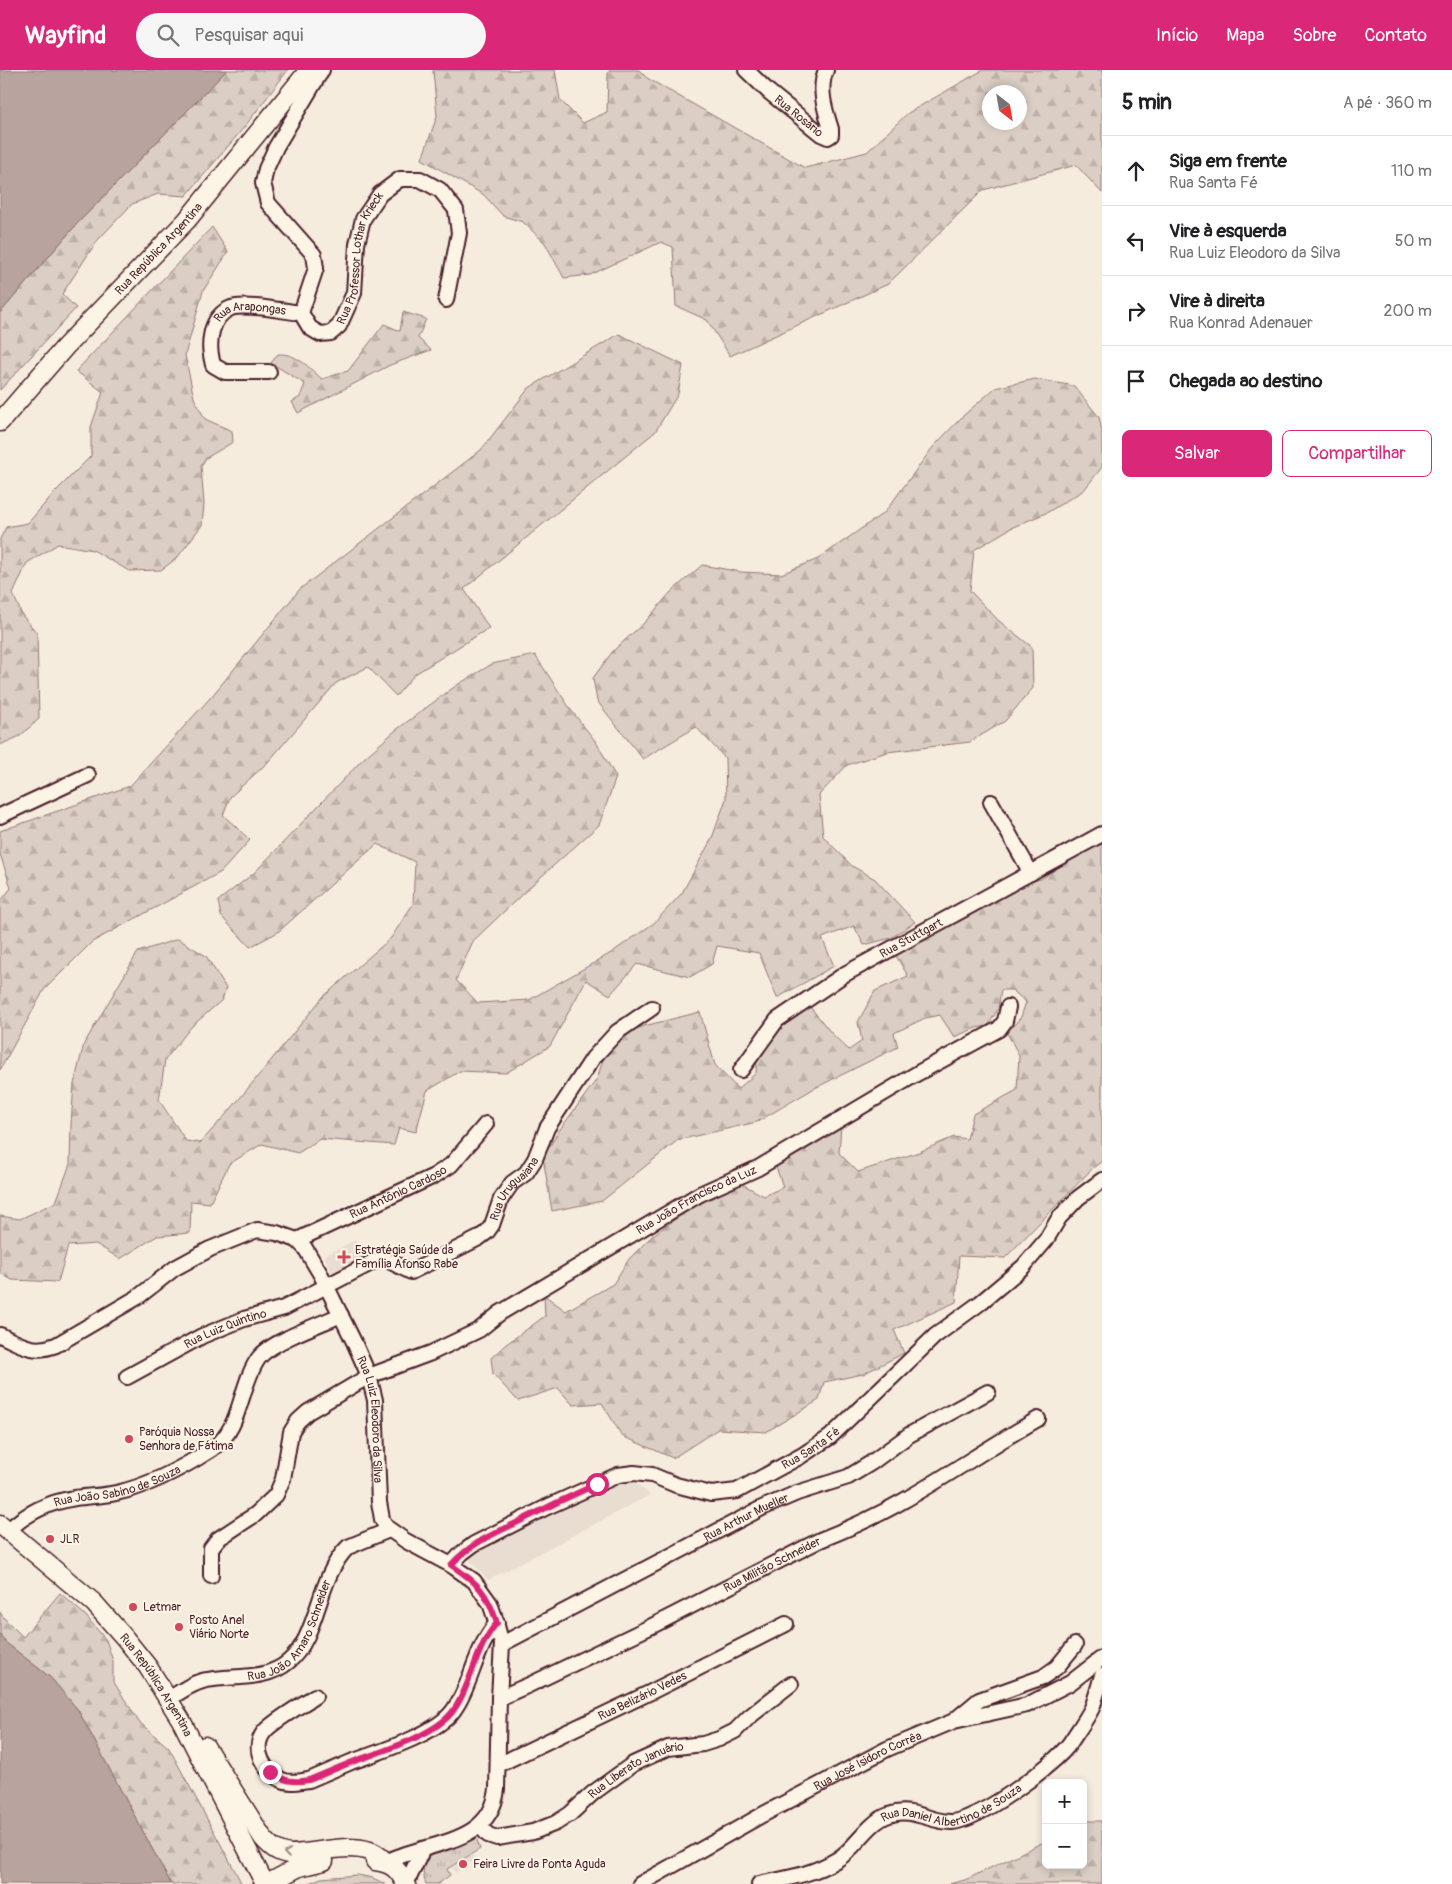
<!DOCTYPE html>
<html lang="pt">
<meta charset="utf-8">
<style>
:root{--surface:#fff;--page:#f6f6f6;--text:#202124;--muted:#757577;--line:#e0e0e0;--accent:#db2777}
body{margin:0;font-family:Pangolin,sans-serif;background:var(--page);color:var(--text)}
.controls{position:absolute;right:15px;bottom:15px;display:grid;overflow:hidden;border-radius:8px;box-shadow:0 2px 8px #0003}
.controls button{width:45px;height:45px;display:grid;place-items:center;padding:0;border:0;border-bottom:1px solid var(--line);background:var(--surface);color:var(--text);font:25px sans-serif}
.compass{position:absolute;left:982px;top:15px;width:45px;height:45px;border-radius:50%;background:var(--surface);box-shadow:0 2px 8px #0003;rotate:149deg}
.stop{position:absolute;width:15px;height:15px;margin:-11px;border:4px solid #db2777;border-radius:50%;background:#fff}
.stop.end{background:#db2777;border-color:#fff;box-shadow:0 1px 5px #0008}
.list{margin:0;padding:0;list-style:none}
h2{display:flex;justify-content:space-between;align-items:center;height:65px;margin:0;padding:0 20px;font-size:21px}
h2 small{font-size:16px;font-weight:400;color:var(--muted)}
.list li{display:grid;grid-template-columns:32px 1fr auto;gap:15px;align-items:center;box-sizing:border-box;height:70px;padding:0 20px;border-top:1px solid var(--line)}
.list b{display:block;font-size:19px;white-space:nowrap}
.list p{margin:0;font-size:16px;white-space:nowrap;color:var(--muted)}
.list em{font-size:16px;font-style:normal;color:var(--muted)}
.actions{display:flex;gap:10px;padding:15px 20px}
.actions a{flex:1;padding:11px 0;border:1px solid var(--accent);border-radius:8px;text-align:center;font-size:18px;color:var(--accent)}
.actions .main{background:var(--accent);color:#fff}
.icon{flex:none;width:28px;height:28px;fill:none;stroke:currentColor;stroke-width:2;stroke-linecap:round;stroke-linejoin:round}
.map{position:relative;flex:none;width:1102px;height:1814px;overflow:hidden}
header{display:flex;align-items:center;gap:30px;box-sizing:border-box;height:70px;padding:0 25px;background:var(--accent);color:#fff}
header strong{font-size:24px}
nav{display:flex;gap:28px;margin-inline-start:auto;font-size:18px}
.search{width:350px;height:45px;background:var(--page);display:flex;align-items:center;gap:12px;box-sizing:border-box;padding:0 18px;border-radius:28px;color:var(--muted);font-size:19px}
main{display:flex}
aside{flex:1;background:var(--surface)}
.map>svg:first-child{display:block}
.built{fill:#e8ddd0}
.grass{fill:url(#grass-tufts);stroke:#927678}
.forest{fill:url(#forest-firs);stroke:#927678;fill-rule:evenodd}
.water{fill:#b8a39e;stroke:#8c6e70}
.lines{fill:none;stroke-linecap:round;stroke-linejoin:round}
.minor-casing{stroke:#4a1f2b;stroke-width:18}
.major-casing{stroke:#4a1f2b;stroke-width:21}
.minor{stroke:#fcf5e5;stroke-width:14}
.major{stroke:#fcf5e5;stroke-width:18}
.oneway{stroke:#a38a88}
.route{stroke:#db2777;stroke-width:6}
.poi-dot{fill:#d1495b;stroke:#fcf5e5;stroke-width:2}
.labels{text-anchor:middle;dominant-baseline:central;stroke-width:4;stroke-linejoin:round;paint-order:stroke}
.street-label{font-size:12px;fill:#4a1f2b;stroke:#fcf5e5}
.poi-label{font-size:12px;fill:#4a1f2b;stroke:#fcf5e5;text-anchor:start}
</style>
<header>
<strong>Wayfind</strong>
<div class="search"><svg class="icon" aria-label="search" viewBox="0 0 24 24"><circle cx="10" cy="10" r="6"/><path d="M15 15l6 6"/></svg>Pesquisar aqui</div>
<nav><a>Início</a><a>Mapa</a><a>Sobre</a><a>Contato</a></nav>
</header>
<main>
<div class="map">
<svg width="1102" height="1814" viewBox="0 0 1102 1814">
<defs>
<pattern id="grass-tufts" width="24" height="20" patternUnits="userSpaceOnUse" patternTransform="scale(1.25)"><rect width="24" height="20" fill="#dbcec4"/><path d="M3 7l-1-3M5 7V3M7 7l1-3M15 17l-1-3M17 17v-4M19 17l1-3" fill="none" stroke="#bdb0a9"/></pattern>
<pattern id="forest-firs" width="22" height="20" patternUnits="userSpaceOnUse" patternTransform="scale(1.25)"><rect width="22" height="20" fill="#dbcec4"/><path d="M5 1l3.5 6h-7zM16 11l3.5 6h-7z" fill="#bdb0a9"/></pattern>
</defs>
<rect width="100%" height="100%" fill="#f5ecde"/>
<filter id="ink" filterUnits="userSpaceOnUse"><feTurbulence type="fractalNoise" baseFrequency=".02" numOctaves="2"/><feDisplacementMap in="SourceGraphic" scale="10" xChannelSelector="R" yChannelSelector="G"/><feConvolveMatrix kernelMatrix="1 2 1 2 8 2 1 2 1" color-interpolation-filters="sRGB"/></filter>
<g filter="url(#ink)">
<g class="built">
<polygon points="355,1170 365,1189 333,1205 324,1186"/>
<polygon points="631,1410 650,1425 488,1510 466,1486 575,1434"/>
<polygon points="472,1785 475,1790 455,1803 452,1798"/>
</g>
<g class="grass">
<path d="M 476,1767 L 480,1779 L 447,1799 L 450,1805 L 438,1814 L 426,1814 C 419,1794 425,1786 442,1776 L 445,1781 Z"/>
<polygon points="358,1805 373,1808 385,1814 306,1814 321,1808"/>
</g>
<g class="forest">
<polygon points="227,0 288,0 246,55 186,126 158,124 132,134 97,171 62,224 76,238 0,320 0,243 76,155"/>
<path d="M 433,0 L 555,0 L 560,30 L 583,53 L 607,42 L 608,4 L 610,0 L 639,0 L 647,8 L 805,98 L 867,82 L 908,43 L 983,0 L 1102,0 L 1102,123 L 1076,95 L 983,120 L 888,214 L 730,286 L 707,250 L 676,236 L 673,177 L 661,172 L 590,205 L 564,208 L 545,173 L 523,152 L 503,146 L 484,125 L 422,89 L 437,46 ZM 989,22 L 1019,22 L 1019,52 L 989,52 Z"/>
<polygon points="212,157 228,182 203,221 185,285 194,328 205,349 232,361 233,372 206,388 201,396 204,434 202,455 177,488 161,500 129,501 93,480 58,474 27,493 13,524 22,545 37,563 39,649 20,666 0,675 0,469 6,457 28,453 54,423 91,386 91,357 103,322 76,301"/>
<path d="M 403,242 L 426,249 L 418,268 L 431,280 L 390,295 L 298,343 L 292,332 L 300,327 L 305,314 L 271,293 L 278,284 C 297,283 309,298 322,309 L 348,301 L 384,254 L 400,261 Z"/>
<polygon points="619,264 683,295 678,324 655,362 464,519 489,558 415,604 396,626 368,597 336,613 268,692 230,727 223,745 250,770 221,802 92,872 44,920 0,1000 0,832 11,818 0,784 0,761 130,716 211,627 300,519 481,380 529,318"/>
<polygon points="1035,309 1074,316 1099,347 1102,361 1102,397 1084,420 1048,442 1011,458 974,480 970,521 999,551 1032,577 1033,618 1005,651 970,672 887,682 847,695 819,725 823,766 852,796 875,809 915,852 891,868 864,875 854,856 822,868 834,896 777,928 759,883 717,876 712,894 690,907 637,894 610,925 586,910 550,976 506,1003 460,1001 427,1021 416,1062 399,1058 394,1075 320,1069 298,1083 262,1074 229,1094 210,1133 191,1131 190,1163 157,1166 120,1189 96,1174 68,1176 58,1212 12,1210 0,1203 0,1146 20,1149 56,1132 70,1094 71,1054 74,1014 84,974 138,882 178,869 206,886 226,918 222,930 191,957 165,990 159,1030 186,1071 200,1073 231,1039 323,927 391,868 413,834 415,792 377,774 278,862 250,877 221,846 218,831 254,803 364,688 396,660 457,615 492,594 535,585 571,640 596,672 616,707 599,755 533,814 473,871 456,910 478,933 529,930 611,883 654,853 682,823 712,768 726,729 725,688 696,657 643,689 597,631 593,608 613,581 644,553 671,522 702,495 741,502 781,504 818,489 885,442 933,377 964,345 995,318"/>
<polygon points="1102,774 1102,1091 1094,1097 1005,1188 959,1186 956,1232 894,1260 904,1283 863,1304 824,1312 819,1330 766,1362 718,1359 673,1388 622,1366 602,1333 573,1335 558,1318 518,1331 493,1304 491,1288 505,1275 545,1246 544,1225 566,1241 613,1214 629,1189 653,1165 700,1132 742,1114 764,1126 783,1117 776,1097 841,1055 839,1083 858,1102 919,1082 954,1067 967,1069 973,1044 1017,1020 1019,985 1007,963 1021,947 1026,932 1012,920 1001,920 998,939 988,956 976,958 954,967 940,945 925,948 894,963 898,977 813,1019 757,1052 678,1070 602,1131 552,1141 543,1088 558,1062 597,1009 607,977 636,958 700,942 715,995 738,1019 756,1003 757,984 779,952 806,932 833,965 849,980 862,971 858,952 875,921 908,906 895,884 1015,815 1041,809 1079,784"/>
<polygon points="60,1523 86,1546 106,1570 113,1591 113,1611 139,1652 169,1678 242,1814 171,1814 78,1640 51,1608 5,1572 0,1564 0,1542 3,1547 23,1567"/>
<polygon points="1083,1751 1102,1751 1102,1814 949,1814 965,1810 1046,1771 1046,1795 1083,1795"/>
</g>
<g class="water">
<polygon points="0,0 227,0 76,155 0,243"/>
<polygon points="0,1564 5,1572 51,1608 78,1640 171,1814 0,1814"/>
</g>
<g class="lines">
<defs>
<g id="minor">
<path id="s1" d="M 322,0 L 276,77 L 266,99 L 263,113 L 268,133 L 314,185 L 316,198 L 301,243 L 310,258 L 320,264 L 331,263 L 339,256 L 354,223 L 357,174 L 363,149 L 380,124 L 400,109 L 420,109 L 440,120 L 456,140 L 459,163 L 446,230"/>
<path id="s2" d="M 746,0 L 769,22 L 821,64 L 828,67 L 831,65 L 831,59 C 825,40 818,19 826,0"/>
<path id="s3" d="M 269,302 L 225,302 L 213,295 C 210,282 209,274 212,261 C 215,250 221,242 231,238 C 245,233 284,241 301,243"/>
<polyline points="991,732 1031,803"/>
<polyline points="0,746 88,705"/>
<path id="s4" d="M 741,1000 L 777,950 L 845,904 L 1102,764"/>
<path id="s5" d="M 297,1170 L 434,1106 L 451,1095 L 486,1054"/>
<path id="s6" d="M 0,1265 C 21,1275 33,1284 56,1275 L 138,1227 L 175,1198 L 210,1179 L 257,1160 L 277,1163 L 297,1170 L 305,1178 L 321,1205 L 354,1272 L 369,1306 L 375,1330 L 379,1432 L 382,1449 L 386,1457 L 406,1471 L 451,1495 L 474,1511 L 490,1533 L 494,1545 L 502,1574 L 499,1628 L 497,1719 C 491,1776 427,1771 386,1792"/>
<path id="s7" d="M 127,1307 L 202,1266 L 244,1249 L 284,1238 L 373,1192 L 385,1189 L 411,1202 L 479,1168 L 487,1162 L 492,1155 L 501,1129 L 512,1113 L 526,1103 L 535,1089 L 547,1058 L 593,988 L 617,962 L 652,938"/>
<path id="s8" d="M 8,1461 C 26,1443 50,1432 75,1428 C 89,1426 103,1426 116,1423 C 150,1416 184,1397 212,1379 C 242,1359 239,1317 258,1289 C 269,1272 321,1254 341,1245"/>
<path id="s9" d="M 451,1495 L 462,1483 L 474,1474 L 547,1437 L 618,1405 L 634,1403 L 652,1405 L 676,1415 L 711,1424 L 737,1421 L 801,1386 L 830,1367 L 935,1266 L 980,1233 L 1023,1197 L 1046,1170 L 1059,1148 L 1078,1128 L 1102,1110"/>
<path id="s10" d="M 211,1506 L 211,1478 L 218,1469 L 256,1444 L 276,1425 L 283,1409 L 291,1362 L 298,1351 L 308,1342 L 369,1306 L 431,1283 L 479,1260 L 500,1243 L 700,1124 L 758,1098 L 918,1003 L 999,959 L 1005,951 L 1008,937"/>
<path id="s11" d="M 502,1574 L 762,1438 L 797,1423 L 848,1407 L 871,1393 L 909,1365 L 988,1322"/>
<path d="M 315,1626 C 302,1635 273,1651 264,1662 C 251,1679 264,1702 282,1710 C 290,1714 300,1711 309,1710 C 323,1704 337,1698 351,1692 C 379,1682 435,1665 453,1641 C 472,1615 475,1577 497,1553"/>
<path id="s12" d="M 499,1628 L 529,1615 L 650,1557 L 820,1470 C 848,1459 877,1446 903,1431 C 949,1405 992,1375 1038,1349"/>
<path id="s13" d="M 169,1629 C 180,1622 193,1612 207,1610 C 233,1605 266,1611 288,1592 C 319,1567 317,1507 348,1477 L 389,1460"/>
<polyline points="955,1650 979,1630 1043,1607 1057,1597 1075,1575"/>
<path id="s14" d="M 498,1695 L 651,1622 L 786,1554"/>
<path id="s15" d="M 480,1756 L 488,1765 L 497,1768 L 533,1762 L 556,1753 L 570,1744 L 593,1723 L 633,1694 L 668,1678 L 703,1674 L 719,1669 L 735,1661 L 749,1647 L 791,1614"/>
<polyline points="406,1814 423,1779"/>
<path id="s16" d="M 640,1814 L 762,1745 L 887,1679 L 954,1651 L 1027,1635 L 1070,1613 L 1102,1588"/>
<path id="s17" d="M 759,1814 C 788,1808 812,1805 838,1789 C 857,1777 868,1752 889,1745 C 912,1736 931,1753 952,1752 C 979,1750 1054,1696 1070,1673 C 1077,1662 1086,1650 1092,1638 C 1096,1627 1099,1616 1102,1605"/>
</g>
<g id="major">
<path id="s18" d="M 0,352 L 65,277 L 187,150 L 309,0"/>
<path id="s19" d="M 0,1454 L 94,1533 L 124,1567 L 148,1597 L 181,1650 L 265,1814"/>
<path d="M 205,1676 L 263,1768 C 271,1777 277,1782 289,1784 C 315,1784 344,1773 370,1781 C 377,1783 381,1788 386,1792"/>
<path d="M 375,1791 C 392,1793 398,1799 406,1814"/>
<polyline points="267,1814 299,1797 324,1791"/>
</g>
</defs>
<use href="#minor" class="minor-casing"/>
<use href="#major" class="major-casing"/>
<use href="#minor" class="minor"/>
<use href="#major" class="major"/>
</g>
<defs><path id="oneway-chevron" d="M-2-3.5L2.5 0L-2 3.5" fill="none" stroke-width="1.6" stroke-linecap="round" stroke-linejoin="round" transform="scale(1.25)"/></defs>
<use class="oneway" href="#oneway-chevron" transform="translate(287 1783) rotate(-172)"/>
</g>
<g class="lines" filter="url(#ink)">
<path class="route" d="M 270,1702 C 284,1711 293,1713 309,1710 C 324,1704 339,1697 355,1691 C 382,1681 436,1665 453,1641 C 472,1615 475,1577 497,1553 C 487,1522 478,1513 451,1495 C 470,1474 491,1465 516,1453 C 543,1439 570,1426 597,1414"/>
</g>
<g class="poi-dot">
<path d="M341.5 1179.5h5v5h5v5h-5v5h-5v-5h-5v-5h5z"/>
<circle cx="129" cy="1369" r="5"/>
<circle cx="50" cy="1469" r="5"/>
<circle cx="133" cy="1537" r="5"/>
<circle cx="179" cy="1557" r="5"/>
<circle cx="463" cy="1794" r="5"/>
</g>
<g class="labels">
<g class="street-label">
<text stroke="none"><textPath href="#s2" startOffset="70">Rua Rosário</textPath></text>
<text stroke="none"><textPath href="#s18" startOffset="235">Rua República Argentina</textPath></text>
<text stroke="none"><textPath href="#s1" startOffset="402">Rua Professor Lothar Krieck</textPath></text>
<text stroke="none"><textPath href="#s3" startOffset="141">Rua Arapongas</textPath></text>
<text stroke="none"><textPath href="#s4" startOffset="219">Rua Stuttgart</textPath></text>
<text stroke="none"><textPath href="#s7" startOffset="452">Rua Uruguaiana</textPath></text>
<text stroke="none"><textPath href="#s5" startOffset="112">Rua Antônio Cardoso</textPath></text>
<text stroke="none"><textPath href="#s10" startOffset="648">Rua João Francisco da Luz</textPath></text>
<text stroke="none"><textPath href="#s7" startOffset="110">Rua Luiz Quintino</textPath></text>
<text stroke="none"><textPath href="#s6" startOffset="531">Rua Luiz Eleodoro da Silva</textPath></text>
<text stroke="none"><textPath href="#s9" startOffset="399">Rua Santa Fé</textPath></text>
<text stroke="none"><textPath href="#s8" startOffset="120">Rua João Sabino de Souza</textPath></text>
<text stroke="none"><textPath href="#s11" startOffset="275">Rua Arthur Mueller</textPath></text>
<text stroke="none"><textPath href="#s12" startOffset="304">Rua Militão Schneider</textPath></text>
<text stroke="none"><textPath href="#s13" startOffset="151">Rua João Amaro Schneider</textPath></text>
<text stroke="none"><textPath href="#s19" startOffset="226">Rua República Argentina</textPath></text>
<text stroke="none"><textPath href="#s14" startOffset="160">Rua Belizário Vedes</textPath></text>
<text stroke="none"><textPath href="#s16" startOffset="259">Rua José Isidoro Corrêa</textPath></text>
<text stroke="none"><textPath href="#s15" startOffset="180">Rua Liberato Januário</textPath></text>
<text stroke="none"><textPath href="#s17" startOffset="218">Rua Daniel Albertino de Souza</textPath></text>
</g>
<g class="poi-label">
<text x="355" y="1180">Estratégia Saúde da<tspan x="355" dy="14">Família Afonso Rabe</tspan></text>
<text x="139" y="1362">Paróquia Nossa<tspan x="139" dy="14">Senhora de Fátima</tspan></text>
<text x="60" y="1469">JLR</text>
<text x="143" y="1537">Letmar</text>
<text x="189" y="1550">Posto Anel<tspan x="189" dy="14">Viário Norte</tspan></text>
<text x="473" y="1794">Feira Livre da Ponta Aguda</text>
</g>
</g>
</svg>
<div class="controls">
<button>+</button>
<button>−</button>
</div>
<svg class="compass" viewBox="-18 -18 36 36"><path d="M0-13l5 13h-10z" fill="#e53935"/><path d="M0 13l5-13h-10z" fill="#757577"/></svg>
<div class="stop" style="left:597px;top:1414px"></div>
<div class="stop end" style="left:270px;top:1702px"></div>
</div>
<aside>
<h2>5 min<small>A pé · 360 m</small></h2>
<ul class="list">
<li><svg class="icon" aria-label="ahead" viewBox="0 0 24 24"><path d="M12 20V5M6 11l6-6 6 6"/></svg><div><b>Siga em frente</b><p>Rua Santa Fé</p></div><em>110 m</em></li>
<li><svg class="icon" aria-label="left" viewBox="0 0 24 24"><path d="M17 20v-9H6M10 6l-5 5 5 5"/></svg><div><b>Vire à esquerda</b><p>Rua Luiz Eleodoro da Silva</p></div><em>50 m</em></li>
<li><svg class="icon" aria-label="right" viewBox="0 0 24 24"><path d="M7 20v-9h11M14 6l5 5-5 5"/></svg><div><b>Vire à direita</b><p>Rua Konrad Adenauer</p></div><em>200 m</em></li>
<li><svg class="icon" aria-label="arrive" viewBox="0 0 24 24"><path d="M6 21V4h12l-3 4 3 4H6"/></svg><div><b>Chegada ao destino</b></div></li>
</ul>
<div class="actions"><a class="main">Salvar</a><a>Compartilhar</a></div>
</aside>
</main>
